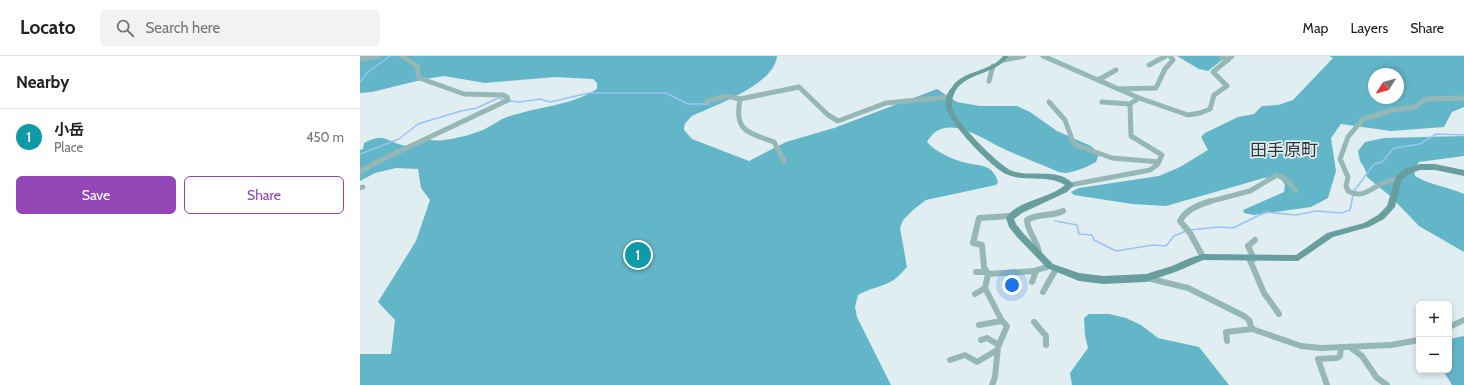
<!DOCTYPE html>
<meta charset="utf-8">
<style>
:root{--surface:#fff;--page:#f2f2f2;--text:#222;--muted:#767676;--line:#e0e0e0;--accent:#9446b7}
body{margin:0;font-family:Cabin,"Noto Sans JP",sans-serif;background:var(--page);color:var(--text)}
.controls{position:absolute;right:12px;bottom:12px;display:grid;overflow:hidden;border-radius:6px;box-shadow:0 2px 6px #0003}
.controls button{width:36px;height:36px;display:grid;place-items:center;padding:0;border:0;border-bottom:1px solid var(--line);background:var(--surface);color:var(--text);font:20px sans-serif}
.compass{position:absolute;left:1008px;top:12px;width:36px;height:36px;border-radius:50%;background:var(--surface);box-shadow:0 2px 6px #0003;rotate:233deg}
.you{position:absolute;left:652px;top:229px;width:14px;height:14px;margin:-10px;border:3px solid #fff;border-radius:50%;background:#1a73e8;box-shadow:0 0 0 6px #1a73e833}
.badge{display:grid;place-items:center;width:26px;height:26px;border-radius:50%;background:var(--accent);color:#fff;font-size:13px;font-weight:700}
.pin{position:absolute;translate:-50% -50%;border:2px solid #fff;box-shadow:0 1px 4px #0006}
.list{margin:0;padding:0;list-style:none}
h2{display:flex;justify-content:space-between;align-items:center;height:52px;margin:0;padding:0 16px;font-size:17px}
h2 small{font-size:13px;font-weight:400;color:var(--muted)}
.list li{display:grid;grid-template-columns:26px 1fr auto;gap:12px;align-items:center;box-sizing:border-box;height:56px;padding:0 16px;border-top:1px solid var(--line)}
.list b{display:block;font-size:15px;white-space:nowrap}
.list p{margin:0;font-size:13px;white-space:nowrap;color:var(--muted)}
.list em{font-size:13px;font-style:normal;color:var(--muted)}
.actions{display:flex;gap:8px;padding:12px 16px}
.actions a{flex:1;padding:9px 0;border:1px solid var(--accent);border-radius:6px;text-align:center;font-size:14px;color:var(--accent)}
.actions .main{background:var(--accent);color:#fff}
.icon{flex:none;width:22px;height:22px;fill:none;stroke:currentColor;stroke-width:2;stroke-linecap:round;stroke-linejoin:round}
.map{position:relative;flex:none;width:1104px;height:329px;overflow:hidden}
header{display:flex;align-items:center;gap:24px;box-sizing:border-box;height:56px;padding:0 20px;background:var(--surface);border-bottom:1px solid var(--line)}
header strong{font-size:19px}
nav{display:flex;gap:22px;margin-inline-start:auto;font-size:14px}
.search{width:280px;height:36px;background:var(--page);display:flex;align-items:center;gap:10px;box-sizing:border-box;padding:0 14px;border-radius:6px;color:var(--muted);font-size:15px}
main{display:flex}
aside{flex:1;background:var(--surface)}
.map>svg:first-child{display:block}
.forest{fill:#63b6c8;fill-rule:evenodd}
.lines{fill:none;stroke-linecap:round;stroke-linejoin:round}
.stream{stroke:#99c2f5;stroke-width:1.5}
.street-far1{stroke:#95b8b7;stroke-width:5}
.street{stroke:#95b8b7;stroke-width:6}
.secondary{fill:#689f9e;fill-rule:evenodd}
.labels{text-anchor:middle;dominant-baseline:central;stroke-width:3.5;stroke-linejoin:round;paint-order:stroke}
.quarter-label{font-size:17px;fill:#2e3335;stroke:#e1eef1}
</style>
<header>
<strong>Locato</strong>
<div class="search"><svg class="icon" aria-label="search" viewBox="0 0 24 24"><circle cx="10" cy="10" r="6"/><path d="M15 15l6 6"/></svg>Search here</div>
<nav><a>Map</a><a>Layers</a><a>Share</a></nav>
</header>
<main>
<aside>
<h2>Nearby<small></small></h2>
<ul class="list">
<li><span class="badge" style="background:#0f9aa8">1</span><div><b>小岳</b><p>Place</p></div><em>450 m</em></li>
</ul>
<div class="actions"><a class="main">Save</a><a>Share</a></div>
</aside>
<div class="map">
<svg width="1104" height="329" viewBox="0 0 1104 329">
<rect width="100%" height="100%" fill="#e1eef1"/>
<g class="forest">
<path d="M 0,0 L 417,0 C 415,25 369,44 348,53 C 342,56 333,58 329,63 C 325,67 324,69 324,74 L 332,83 L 389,105 L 426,86 L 474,72 L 577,33 L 597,46 L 620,50 L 657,50 L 670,56 L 697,75 L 731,90 L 739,98 L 736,106 C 727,111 715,116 705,117 C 700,117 692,113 687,111 C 672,105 657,99 642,92 C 621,82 584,55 567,86 C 574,95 592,103 603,106 C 619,111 632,106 638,126 L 636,129 L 566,144 L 553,154 L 543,164 L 540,172 L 547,211 C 543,215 539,220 535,223 C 524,231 509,232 498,239 L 495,251 L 497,261 L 531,329 L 0,329 L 0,298 L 31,298 L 35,264 L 18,246 L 56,185 L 70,144 L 61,132 L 58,113 L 36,112 L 15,117 L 0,125 L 0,94 L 3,93 L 4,87 C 26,75 28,88 48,90 C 53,90 61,85 66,83 C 80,88 112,79 125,73 C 133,69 139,64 147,61 C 176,51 211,50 237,33 L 237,27 L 233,23 L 195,21 L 125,27 L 84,20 L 65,23 L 12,36 L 0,37 Z"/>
<polygon points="817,0 867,0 848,15 839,13"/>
<path d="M 969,0 L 1104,0 L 1104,51 L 1092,56 L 1084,71 L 1031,75 L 981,68 L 971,82 L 976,115 L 968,142 L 951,151 L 894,159 L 884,157 L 883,154 L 924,136 L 925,129 L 920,121 L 904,122 L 806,150 L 772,148 L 714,139 L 711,136 L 719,132 L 799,120 L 820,111 L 848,94 L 841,81 L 845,77 L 878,61 L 894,58 L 902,50 L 918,49 L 933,44 L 973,2 ZM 1014,18 L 1038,18 L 1038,42 L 1014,42 Z"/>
<path d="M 1104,80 L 1104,100 L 1059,106 L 1054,113 L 1055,120 C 1070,129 1088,131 1104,138 L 1104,196 L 1059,170 L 1030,140 L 1007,121 L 1005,113 L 1000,105 L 998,95 L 1005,86 L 1024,82 Z"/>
<polygon points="729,258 749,258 766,262 781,269 798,282 839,291 869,329 712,329 710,317 728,292 725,279 724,262"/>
<polygon points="1104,280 1104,329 1092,329 1083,314 1089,314 1089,283"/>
</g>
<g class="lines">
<g class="stream">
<polyline points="0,26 8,16 30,0"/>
<polyline points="149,45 160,46 180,43 190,46 229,37 306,37 328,48 349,48"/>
<polyline points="0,98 39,83 58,68 101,55 117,52 138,42 145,44"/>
<polyline points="994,135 1014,108 1022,106 1034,92 1060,88 1076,78 1104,79"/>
<polyline points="695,165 717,169 719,178 732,179 734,184 756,195 793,189 806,190 814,180 826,175"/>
<polyline points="830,174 859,171 873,172 906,156 936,159 956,155 981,157 990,154 993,139"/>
</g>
<g class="street-far1">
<polyline points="683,0 779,42 828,59 840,57 850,53 854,39 867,30 853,16 872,0"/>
<polyline points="860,0 868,4"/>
<polyline points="0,3 20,0"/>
<polyline points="644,4 664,0"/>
<polyline points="789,9 806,0"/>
<polyline points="738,24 756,14"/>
<polyline points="629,25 633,10"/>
<polyline points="759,33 796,32 805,13 813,4 810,0"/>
<path d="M 380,43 C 374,75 387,76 414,86 L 424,105"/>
<polyline points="347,45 367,40 380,43 439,31 468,59 478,65 526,47 589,41"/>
<polyline points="689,46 705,64 713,86 716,89 752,102 799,106"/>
<polyline points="742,46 770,48"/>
<polyline points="0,116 17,106 148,44 147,41 143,39 104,38 59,22 57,10 42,0"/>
<path d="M 1039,122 C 1034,124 1028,125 1023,127 C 1010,133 1003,143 988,135 L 986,130 L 988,121 L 980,103 L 988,81 L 1003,63 L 1033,54 L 1055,51 L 1066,43 L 1104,42"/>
<polyline points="710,129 790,114 797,109 802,99 771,80 770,48 779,42"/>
<polyline points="0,132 3,131"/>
<polyline points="848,146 890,135 917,119 925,123 936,134"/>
</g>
<g class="street">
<path d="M 679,199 C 680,188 667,176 667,164 C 678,157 691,161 703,155"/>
<path d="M 843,201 L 830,177 L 820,165 C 826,153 839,149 851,145"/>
<polyline points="889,202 904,237 919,258"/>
<polyline points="894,203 888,190 895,184"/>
<polyline points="616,216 627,216"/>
<polyline points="628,218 624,211 622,189 613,187 619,162 650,160"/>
<polyline points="787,222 828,232 884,260 889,264 892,273 941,290 961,292 1031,289 1059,284"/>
<polyline points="672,226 676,215"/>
<polyline points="683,236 696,213"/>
<polyline points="615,238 625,232"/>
<polyline points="674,266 686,280 686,289"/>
<polyline points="619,269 642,265"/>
<polyline points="1089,271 1104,264"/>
<polyline points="621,284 627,282 639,289"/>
<polyline points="867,285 866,276 892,273"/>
<polyline points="990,291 1002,300 1017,322 1027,329"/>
<polyline points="590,304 605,299 617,306 637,294"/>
<polyline points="632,329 635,321 638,291 647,270 642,265 625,232 628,218 674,215 690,210"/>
<polyline points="967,329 958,303 977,302 980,300 981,291"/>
</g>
<path class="secondary" d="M 643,0 L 649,0 C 635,19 608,16 596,34 C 592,41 591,47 593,54 C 598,68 637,107 650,114 C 669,123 699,110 714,129 L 707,136 L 662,157 L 654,163 L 656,168 L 663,177 L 693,208 L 719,217 L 743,220 L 786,218 L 812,210 L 830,202 L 843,198 L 936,199 L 967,177 L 1004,167 L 1018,159 L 1027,150 L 1036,120 L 1045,113 L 1060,108 L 1075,108 L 1104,114 L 1104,120 L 1075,114 L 1060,114 L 1051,117 L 1042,123 L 1035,151 L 1024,163 L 1009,171 L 973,181 L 938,205 L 843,204 L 818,215 L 786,226 L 743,228 L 719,225 L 687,212 L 657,181 L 649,171 L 646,162 C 657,144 689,143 705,129 C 687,118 664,127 646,118 C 631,111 588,66 586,51 C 584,43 587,37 592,31 C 604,13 630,17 643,0 Z"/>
</g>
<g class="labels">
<g class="quarter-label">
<text x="924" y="94">田手原町</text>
</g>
</g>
</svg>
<div class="controls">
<button>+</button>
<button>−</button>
</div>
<svg class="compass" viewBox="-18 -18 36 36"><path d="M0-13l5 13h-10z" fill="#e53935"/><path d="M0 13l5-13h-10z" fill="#767676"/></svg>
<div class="you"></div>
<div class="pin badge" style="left:278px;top:199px;background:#0f9aa8">1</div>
</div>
</main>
